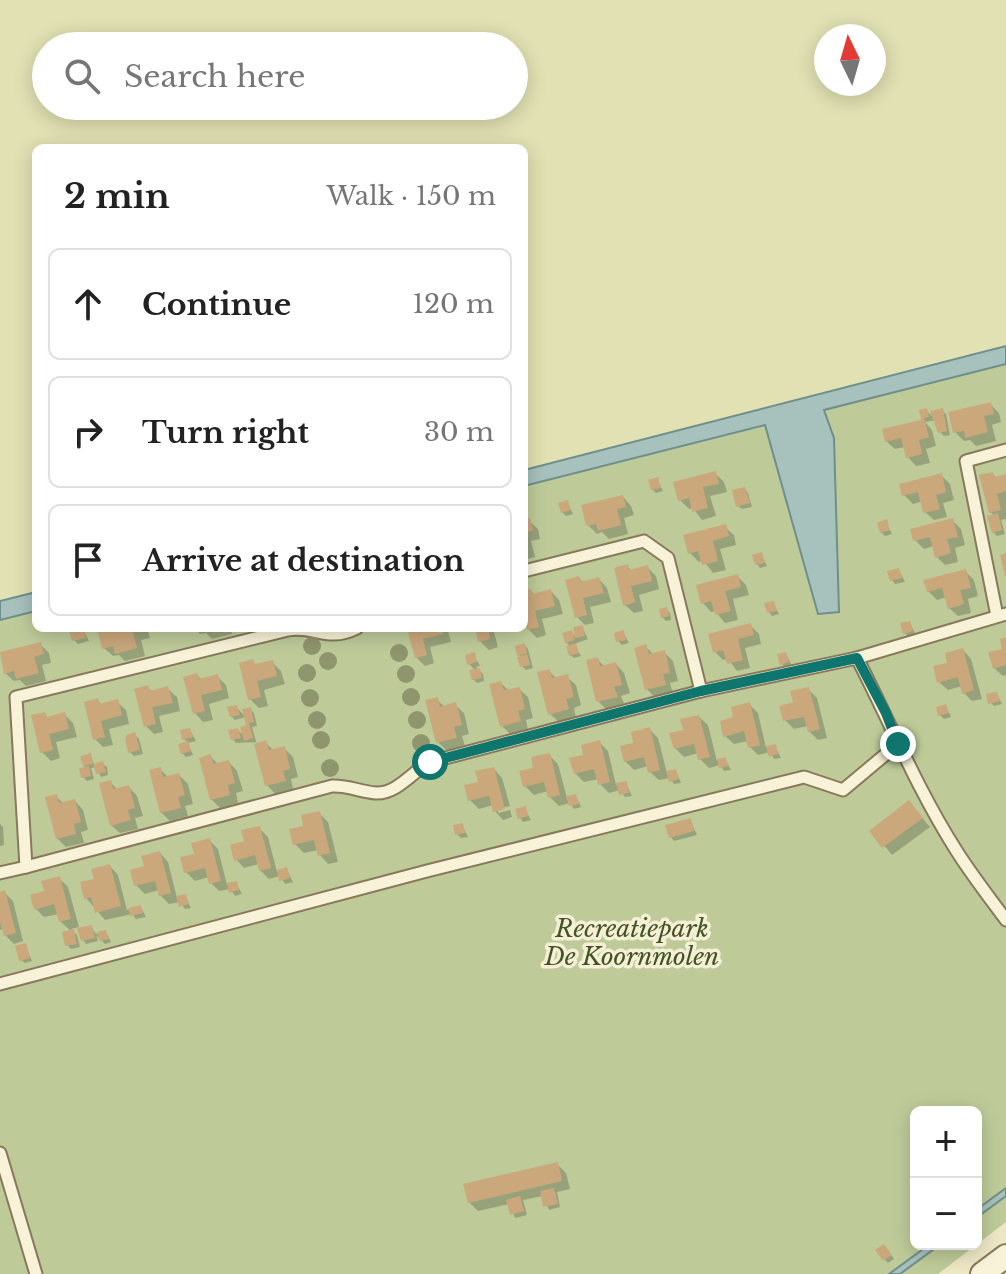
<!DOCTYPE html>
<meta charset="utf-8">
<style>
:root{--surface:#fff;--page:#f6f6f6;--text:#222;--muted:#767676;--line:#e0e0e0}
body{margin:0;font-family:"Libre Baskerville",serif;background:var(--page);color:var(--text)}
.controls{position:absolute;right:24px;bottom:24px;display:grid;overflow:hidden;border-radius:12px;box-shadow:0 4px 20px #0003}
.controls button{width:72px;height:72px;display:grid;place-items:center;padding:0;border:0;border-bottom:2px solid var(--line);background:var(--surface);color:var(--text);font:40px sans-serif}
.compass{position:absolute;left:814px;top:24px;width:72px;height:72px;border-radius:50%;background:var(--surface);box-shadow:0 4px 20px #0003;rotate:355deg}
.stop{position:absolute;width:24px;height:24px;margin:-18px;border:6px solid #0f766e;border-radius:50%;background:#fff}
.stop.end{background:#0f766e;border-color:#fff;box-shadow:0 2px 8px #0008}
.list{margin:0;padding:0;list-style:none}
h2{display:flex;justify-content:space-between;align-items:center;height:104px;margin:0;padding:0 32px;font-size:34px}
h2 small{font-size:26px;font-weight:400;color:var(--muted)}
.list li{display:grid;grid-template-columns:52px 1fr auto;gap:24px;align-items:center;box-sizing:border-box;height:112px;margin:0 16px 16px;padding:0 16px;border:2px solid var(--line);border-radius:12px}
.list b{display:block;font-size:30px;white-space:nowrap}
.list em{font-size:26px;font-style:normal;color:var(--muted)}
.icon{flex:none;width:44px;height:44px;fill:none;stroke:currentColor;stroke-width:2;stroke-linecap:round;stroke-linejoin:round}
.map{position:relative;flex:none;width:1006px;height:1274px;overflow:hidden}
.search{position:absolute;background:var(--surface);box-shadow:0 4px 20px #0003;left:32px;top:32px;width:496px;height:88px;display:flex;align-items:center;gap:20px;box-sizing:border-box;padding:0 28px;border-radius:44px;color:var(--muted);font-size:30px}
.panel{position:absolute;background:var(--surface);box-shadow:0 4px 20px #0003;left:32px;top:144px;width:496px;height:488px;border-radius:12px}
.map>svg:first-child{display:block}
.farmland{fill:#e2e1b3;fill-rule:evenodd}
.green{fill:#becb99}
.water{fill:#a7c1bd;stroke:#6e8f8b;stroke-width:2}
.shadow{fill:#0003}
.building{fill:#caa87c}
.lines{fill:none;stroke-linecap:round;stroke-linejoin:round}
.service-casing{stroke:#88795c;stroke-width:15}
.minor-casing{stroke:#88795c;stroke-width:26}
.service{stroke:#f8f3d8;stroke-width:11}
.minor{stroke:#f8f3d8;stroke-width:22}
.tree{fill:#8f966e}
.route{stroke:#0f766e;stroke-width:10}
.labels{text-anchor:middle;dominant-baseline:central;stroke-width:7;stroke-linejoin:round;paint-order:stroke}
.park-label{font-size:24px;font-style:italic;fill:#425426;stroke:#f5f0d5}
</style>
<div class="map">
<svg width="1006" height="1274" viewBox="0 0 1006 1274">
<rect width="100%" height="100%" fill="#ede7c5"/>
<path class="farmland" d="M 0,0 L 1006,0 L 1006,346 L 524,470 L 524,148 L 36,148 L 36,592 L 0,601 ZM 826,36 L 874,36 L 874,84 L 826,84 ZM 46,46 L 514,46 L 514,106 L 46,106 Z"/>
<g class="green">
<polygon points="1006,364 1006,1187 976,1210 976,1112 916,1112 916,1244 932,1244 893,1274 0,1274 0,620 36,611 36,628 524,628 524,486"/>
<polygon points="1006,1196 1006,1222 938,1274 900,1274 941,1244 976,1244 976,1218"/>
</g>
<g class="water">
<polygon points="1006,346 1006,364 824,410 834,438 839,612 818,614 765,425 524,486 524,470"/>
<polygon points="36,592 36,611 0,620 0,601"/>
<polygon points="1006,1188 1006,1196 976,1218 976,1210"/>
<polygon points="930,1244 941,1244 900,1274 889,1274"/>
</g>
<g class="shadow">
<polygon points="990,404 999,413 1001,422 992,425 996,441 976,446 970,440 964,441 955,432"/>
<polygon points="926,410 935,419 942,410 946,414 950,435 944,436 940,432 936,420 925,422 932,430 936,446 926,449 930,463 916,466 908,457 905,447 895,449 886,441 884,431 925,421 922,418"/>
<polygon points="715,473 724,482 727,492 710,496 716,516 702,520 693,508 689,509 680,500"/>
<polygon points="993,474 998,479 1006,477 1006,519 1001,520 1005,534 997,536 993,532 995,516 990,512"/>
<polygon points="941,475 950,484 954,500 943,503 947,517 934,520 925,512 923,501 913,504 904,495"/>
<polygon points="657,480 663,491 656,493 652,489"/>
<polygon points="745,489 748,493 752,507 742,509 738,506"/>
<polygon points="623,497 631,506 634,515 624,518 628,534 609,539 602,532 597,534 588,525"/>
<polygon points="568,503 573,514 566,516 562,512"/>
<polygon points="952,520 961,529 965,545 955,548 958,562 945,565 937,557 934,546 924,549 915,540"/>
<polygon points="529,521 538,529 540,539 531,541 535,557 524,560 524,522"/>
<polygon points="886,522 892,534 885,536 881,532"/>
<polygon points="725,527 734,535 736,545 720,549 726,570 713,573 703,560 699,562 690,553"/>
<polygon points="761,554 767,566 760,568 757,564"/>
<polygon points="627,566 632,571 647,567 656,576 659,589 639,595 643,611 634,613 625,605"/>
<polygon points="899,570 905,582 895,584 892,580"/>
<polygon points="965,571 974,580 978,596 968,599 971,613 958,616 949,608 947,597 937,600 928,591"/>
<polygon points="738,577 746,585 749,595 733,599 738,620 725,623 715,611 711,612 703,603"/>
<polygon points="579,578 584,583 599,579 607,588 611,602 590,607 594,623 585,625 577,617"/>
<polygon points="531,591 535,595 551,591 559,600 563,614 542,619 546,635 537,638 528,629 524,612 524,592"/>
<polygon points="773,603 779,614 772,616 769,612"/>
<polygon points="666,610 670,613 671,620 666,621 662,617"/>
<polygon points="910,623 916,635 909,637 905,633"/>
<polygon points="750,625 759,634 761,644 745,648 750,668 737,671 728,659 723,660 715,652"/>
<polygon points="582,627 588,639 574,644 581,656 574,658 570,655 571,647 566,642 571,632 575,636"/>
<polygon points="106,628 147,628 150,638 141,640 145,656 125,661 119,655 113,656 104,648"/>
<polygon points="194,628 231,628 232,634 212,639 206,633 200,634"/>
<polygon points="409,628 447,628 451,642 430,647 434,663 425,666 416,657"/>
<polygon points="477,628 507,628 494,632 498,647 489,650 480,641"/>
<polygon points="83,629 89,641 78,644 74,640"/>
<polygon points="623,632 629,643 622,645 618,641"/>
<polygon points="1006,639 1006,675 1003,676 994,668 1005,651"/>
<polygon points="40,644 49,653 51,663 42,665 46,681 26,686 20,680 14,681 5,673"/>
<polygon points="524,645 528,649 533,668 526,670 522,666 517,647"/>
<polygon points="646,647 654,655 664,652 673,661 678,681 670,683 673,693 655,698 647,689"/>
<polygon points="963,650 971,659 982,699 972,701 964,693 962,686 948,690 939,682"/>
<polygon points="786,654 792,666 785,667 782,664"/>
<polygon points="474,655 480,666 476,667 483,674 484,681 477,683 473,679 476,671 469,664"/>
<polygon points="597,659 605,667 616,664 624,673 630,693 621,696 625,706 607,710 598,701"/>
<polygon points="252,661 257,666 272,662 281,671 285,684 264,690 268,706 259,708 250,699"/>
<polygon points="549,671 557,679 567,677 576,685 581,705 574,708 576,718 559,722 550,714"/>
<polygon points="197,675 202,680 217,676 226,685 229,698 209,704 213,720 203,722 195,713"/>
<polygon points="501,683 509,691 519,689 528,697 533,718 526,720 528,730 510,734 502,726"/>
<polygon points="148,688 153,692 168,689 177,697 180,711 159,716 163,732 154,734 146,726"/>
<polygon points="808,689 817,698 827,738 818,740 809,731 808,726 794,729 785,720"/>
<polygon points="997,694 1002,704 994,706 990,702"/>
<polygon points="97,700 102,705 117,702 126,710 129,724 109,729 113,745 103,747 95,739"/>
<polygon points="437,700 445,707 455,705 464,713 469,734 462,736 465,746 447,751 438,742"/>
<polygon points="749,704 758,713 766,748 775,746 781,758 774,759 770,752 758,755 750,747 748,741 734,744 725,736"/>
<polygon points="946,706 951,717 944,719 940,715"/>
<polygon points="236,707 245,716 250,709 254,713 257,726 252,727 257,745 266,743 274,751 284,748 293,757 298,777 291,779 293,789 275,794 267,785 256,742 236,743 233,739 238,730 245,737 248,727 246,717 235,720 231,716"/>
<polygon points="45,714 49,719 65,715 73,723 77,737 56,742 60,758 51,761 42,752"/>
<polygon points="699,717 708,725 717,761 725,759 731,770 724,771 720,765 709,768 700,759 698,753 684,757 675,748"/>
<polygon points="649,729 658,738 667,773 676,771 681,783 674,784 670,778 659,780 650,772 648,766 634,770 625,761"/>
<polygon points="190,730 196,741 188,743 184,739"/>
<polygon points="135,735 139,739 143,754 134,756 130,752"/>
<polygon points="599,742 608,751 616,785 626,783 632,796 625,797 620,790 609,793 600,784 599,779 584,782 575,773 586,756"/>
<polygon points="188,743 193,755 186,757 182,753"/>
<polygon points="549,755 558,764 567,798 576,796 581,807 574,809 570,803 559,806 550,797 548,791 534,795 525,786 536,769"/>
<polygon points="90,756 95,766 103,764 107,767 108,775 101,777 96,767 91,768 94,779 87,781 83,777 85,769 83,758"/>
<polygon points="211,757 219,765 229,762 237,771 243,791 236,793 238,803 220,808 211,799"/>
<polygon points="160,769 168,777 179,775 188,784 193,804 185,806 188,816 170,821 161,812"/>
<polygon points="494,769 502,778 510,806 498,809 498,813 510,810 512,817 503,820 495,811 493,805 479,809 470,800"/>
<polygon points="110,782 118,790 129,787 137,796 143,816 135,818 138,829 120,833 111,825"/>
<polygon points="56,796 64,804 75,801 83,810 88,830 81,832 84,843 66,847 57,838"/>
<polygon points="909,802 930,827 892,855 872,831"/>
<polygon points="525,809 531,820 523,822 520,818"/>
<polygon points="319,813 328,822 338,862 328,864 320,855 318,850 304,853 295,844"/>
<polygon points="690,820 697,835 674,841 671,837"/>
<polygon points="0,824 3,827 4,845 0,846"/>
<polygon points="462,825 468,837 461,838 457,834"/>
<polygon points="259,828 268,837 277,872 287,870 293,882 285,884 280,876 269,879 260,870 259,864 244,868 236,859"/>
<polygon points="210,841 218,849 227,885 236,883 242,894 235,896 230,889 219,891 211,883 209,877 195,881 186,872"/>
<polygon points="160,853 168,862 177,898 185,896 191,908 185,909 180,902 169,904 160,895 159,890 145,894 136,885 146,867"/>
<polygon points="110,866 118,875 127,910 141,907 146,917 136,919 132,914 105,920 86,898"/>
<polygon points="60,879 68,887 79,927 71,929 77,935 80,947 71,949 67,945 72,932 60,921 59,914 44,917 36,909"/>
<polygon points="5,893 13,901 23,941 14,944 5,935 4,929 0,930 0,894"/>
<polygon points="91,927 96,934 106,932 111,942 105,944 96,935 98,941 86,944 83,940"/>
<polygon points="25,945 32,961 25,963 21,960"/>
<polygon points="557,1164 566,1173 570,1189 557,1192 560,1207 549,1210 543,1196 523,1200 527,1215 515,1218 509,1204 478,1211 469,1202"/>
<polygon points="888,1250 894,1259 888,1263 885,1260"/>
</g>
<g class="building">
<polygon points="991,402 994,414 984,416 988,432 965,438 964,431 953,433 948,412"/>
<polygon points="927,408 929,417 924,418 929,437 919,440 922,454 906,458 901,438 885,442 882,429 921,420 919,410"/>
<polygon points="943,408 947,431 938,433 930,411"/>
<polygon points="716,471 719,484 703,487 708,508 692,512 689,498 678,501 673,482"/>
<polygon points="993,472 995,477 1006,474 1006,491 997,494 1001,510 989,513 979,475"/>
<polygon points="942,473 946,492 936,495 940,509 923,513 918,492 902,496 899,484"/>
<polygon points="658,477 661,488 651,490 648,480"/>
<polygon points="745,487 750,503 736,507 732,490"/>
<polygon points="623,495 626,507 617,509 621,525 598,531 596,524 586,526 581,505"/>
<polygon points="568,500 571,510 561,513 558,503"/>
<polygon points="998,513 1002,530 992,533 987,516"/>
<polygon points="530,518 533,530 524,533 524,520"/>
<polygon points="953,518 958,537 947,539 951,553 935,558 930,537 913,541 910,529"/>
<polygon points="887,519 890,530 880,533 877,523"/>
<polygon points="726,524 729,536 713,541 718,561 702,565 698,551 688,554 683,535"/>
<polygon points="762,552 765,563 755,565 752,555"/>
<polygon points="1006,553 1006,576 1005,576 1000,555"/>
<polygon points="628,564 629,570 648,565 652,581 631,586 635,602 623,606 614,568"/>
<polygon points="899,568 902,578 890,581 887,571"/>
<polygon points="966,569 971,588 960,590 964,604 948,609 942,588 927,592 923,580"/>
<polygon points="738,574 741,587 725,591 731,611 715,615 711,601 701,604 696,585"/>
<polygon points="579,576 581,582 599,577 604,593 583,598 587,615 575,618 565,580"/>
<polygon points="531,589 532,594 551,589 555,606 535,611 539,627 527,630 524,590"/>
<polygon points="774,601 777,611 767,613 764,603"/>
<polygon points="667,607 669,616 661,618 659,609"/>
<polygon points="910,621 913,631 903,634 900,623"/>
<polygon points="751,623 754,635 738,639 743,660 727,664 723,650 713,653 708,634"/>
<polygon points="583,625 585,636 575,638 573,627"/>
<polygon points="78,628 84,628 86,638 72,641 69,630"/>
<polygon points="97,628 144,628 144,629 133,632 137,648 115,654 113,646 102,649"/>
<polygon points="407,628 442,628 443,634 423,639 427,655 415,658"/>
<polygon points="475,628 488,628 490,639 478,642"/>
<polygon points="572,630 575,640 565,643 562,633"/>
<polygon points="624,630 626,640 616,642 614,633"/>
<polygon points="1006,637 1006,665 993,669 988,652 1002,649 1000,639"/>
<polygon points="41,642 44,654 34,657 39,673 16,679 14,671 4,674 0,652"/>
<polygon points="525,643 527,653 517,656 515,646"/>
<polygon points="576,643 579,653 569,656 566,646"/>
<polygon points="646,644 649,654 665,650 670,673 663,674 666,685 645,690 634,648"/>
<polygon points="963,648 974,690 962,694 958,677 937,683 933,666 947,663 945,653"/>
<polygon points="475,652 477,662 467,665 465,655"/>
<polygon points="786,652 789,662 780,665 777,654"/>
<polygon points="527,654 530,665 520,667 517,657"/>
<polygon points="598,657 600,666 616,662 622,685 614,687 618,697 596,702 586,660"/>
<polygon points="253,659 255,664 273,660 277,676 257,681 261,697 248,700 239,663"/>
<polygon points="480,668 482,678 472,680 469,670"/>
<polygon points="550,669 552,678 568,674 574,697 566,699 569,709 548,715 537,672"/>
<polygon points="197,673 199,679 218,674 222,690 201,695 205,711 193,714 183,677"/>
<polygon points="501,681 504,690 520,687 525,709 518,711 521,721 500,727 489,684"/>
<polygon points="148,685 150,691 168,686 173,703 152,707 156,724 144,727 134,689"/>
<polygon points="809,687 820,729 808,732 804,717 783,721 779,706 793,702 790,691"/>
<polygon points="997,692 1000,701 988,704 986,694"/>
<polygon points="438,697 440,707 456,702 462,725 454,727 457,738 436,743 425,700"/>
<polygon points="98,698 99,704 118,699 122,715 101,721 105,737 93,740 84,702"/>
<polygon points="750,702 760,745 748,748 744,731 723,737 720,721 733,717 731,707"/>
<polygon points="946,704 949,713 938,716 936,707"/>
<polygon points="237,705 240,715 230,717 227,707"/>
<polygon points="251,707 254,722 249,723 253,738 244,741 240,727 246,725 242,709"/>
<polygon points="45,712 47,717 65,712 69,729 49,734 53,750 40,753 31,715"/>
<polygon points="699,715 710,757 698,760 694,744 674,749 669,733 683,730 680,719"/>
<polygon points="650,727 660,770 648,773 644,757 624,762 620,746 633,743 631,732"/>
<polygon points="190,728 193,737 182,740 180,730"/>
<polygon points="238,728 241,738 231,740 228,730"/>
<polygon points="135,732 140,750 128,753 125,739 127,735"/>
<polygon points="266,740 269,750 285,746 290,769 283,771 286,781 265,786 254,744"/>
<polygon points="600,740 610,782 598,785 594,769 574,774 569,758 583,755 581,745"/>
<polygon points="188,741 191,751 181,754 178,744"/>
<polygon points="776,744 778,754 769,757 766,746"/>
<polygon points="91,753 93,764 83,766 80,756"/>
<polygon points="550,753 560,795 548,798 544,782 523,787 519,771 533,768 531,757"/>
<polygon points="211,754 213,764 229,760 235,783 228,785 230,795 210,800 199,758"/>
<polygon points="726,757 728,766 719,768 717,759"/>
<polygon points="103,761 106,772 96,774 93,764"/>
<polygon points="89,766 91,776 81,778 79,768"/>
<polygon points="161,767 163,777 179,773 185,795 178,797 181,808 160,813 149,770"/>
<polygon points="494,767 505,809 493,812 489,796 468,801 464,785 478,782 475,771"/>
<polygon points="676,769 679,779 669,782 666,771"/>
<polygon points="111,780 113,789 129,785 135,808 128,810 131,820 110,826 99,783"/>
<polygon points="627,781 629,793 619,795 616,783"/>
<polygon points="57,794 59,803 75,799 81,822 74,824 76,834 56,839 45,797"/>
<polygon points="576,794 579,804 569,806 566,796"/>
<polygon points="909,800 923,818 882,848 869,831"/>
<polygon points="526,806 528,816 518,819 515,809"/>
<polygon points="320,811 330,853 318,856 314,840 293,845 289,829 303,826 301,815"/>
<polygon points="691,818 694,831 669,838 665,825"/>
<polygon points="463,823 465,833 455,835 453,825"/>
<polygon points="260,826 271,868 259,871 255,855 234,861 230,845 244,841 241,830"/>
<polygon points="210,838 221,881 209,884 205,868 184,873 180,857 194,854 191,843"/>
<polygon points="160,851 171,893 159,896 155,881 134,886 130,870 144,866 141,856"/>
<polygon points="110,864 121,906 95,913 91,897 84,899 80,882 94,879 91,869"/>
<polygon points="287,867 290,878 279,881 277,870"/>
<polygon points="60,876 71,919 59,922 54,904 34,910 30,895 44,891 41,881"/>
<polygon points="237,881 239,890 229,893 227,883"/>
<polygon points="5,890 16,933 4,936 0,922 0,892"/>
<polygon points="186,894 189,904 179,907 176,896"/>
<polygon points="141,905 143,913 130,916 128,908"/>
<polygon points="92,925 95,938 81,941 77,928"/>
<polygon points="74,929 77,944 65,946 62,932"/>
<polygon points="106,930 109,939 100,941 97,932"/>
<polygon points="26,943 30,958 19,961 15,946"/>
<polygon points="558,1162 562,1181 468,1203 463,1184"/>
<polygon points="554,1188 558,1204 543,1207 540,1191"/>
<polygon points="520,1196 524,1211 510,1215 506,1200"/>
<polygon points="884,1244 892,1255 883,1261 875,1250"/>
</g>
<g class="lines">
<defs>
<g id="service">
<polyline points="524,571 644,541 668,558 701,691"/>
<polyline points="997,616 966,461 1006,450"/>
<path d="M 857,658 C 890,722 917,789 956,850 C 971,874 989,897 1006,920"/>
<path d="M 26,867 L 332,786 C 348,785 360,792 376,793 C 397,794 412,772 430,762 L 701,691 L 857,658 L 1006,614"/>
<path d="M 0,873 L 26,867 L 16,697 L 288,630 C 315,625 326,643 357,628"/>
<polyline points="0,984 427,871 804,777 843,790 898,744"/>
<polyline points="0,1153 36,1274"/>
</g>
<polyline id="minor" points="982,1274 1006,1256"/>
</defs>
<use href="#service" class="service-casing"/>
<use href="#minor" class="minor-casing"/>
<use href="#service" class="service"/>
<use href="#minor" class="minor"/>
</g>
<g class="tree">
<circle cx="312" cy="646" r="9"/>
<circle cx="399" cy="653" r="9"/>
<circle cx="328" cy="661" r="9"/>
<circle cx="307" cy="673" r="9"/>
<circle cx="406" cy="674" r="9"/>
<circle cx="411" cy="697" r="9"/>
<circle cx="310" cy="698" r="9"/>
<circle cx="317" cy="720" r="9"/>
<circle cx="417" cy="720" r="9"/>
<circle cx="321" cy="740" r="9"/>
<circle cx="421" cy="743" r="9"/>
<circle cx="330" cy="768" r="9"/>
</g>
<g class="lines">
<polyline class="route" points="430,762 701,691 857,658 886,713 898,744"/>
</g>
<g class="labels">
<g class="park-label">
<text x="632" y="928">Recreatiepark<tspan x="632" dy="28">De Koornmolen</tspan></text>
</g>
</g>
</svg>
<div class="controls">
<button>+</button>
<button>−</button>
</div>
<svg class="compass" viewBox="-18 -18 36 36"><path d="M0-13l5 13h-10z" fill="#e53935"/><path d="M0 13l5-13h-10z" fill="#767676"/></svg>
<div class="stop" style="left:430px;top:762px"></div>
<div class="stop end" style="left:898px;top:744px"></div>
<div class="search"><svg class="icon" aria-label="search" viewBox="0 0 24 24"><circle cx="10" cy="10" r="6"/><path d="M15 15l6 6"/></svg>Search here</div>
<section class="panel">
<h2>2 min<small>Walk · 150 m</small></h2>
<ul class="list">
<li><svg class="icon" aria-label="ahead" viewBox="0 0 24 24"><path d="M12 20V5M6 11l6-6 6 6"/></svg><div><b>Continue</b></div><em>120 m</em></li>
<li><svg class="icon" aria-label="right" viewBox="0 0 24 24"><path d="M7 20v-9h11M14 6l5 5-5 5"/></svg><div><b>Turn right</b></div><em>30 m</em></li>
<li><svg class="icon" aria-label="arrive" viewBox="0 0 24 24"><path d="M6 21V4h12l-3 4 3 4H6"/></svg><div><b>Arrive at destination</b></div></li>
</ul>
</section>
</div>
